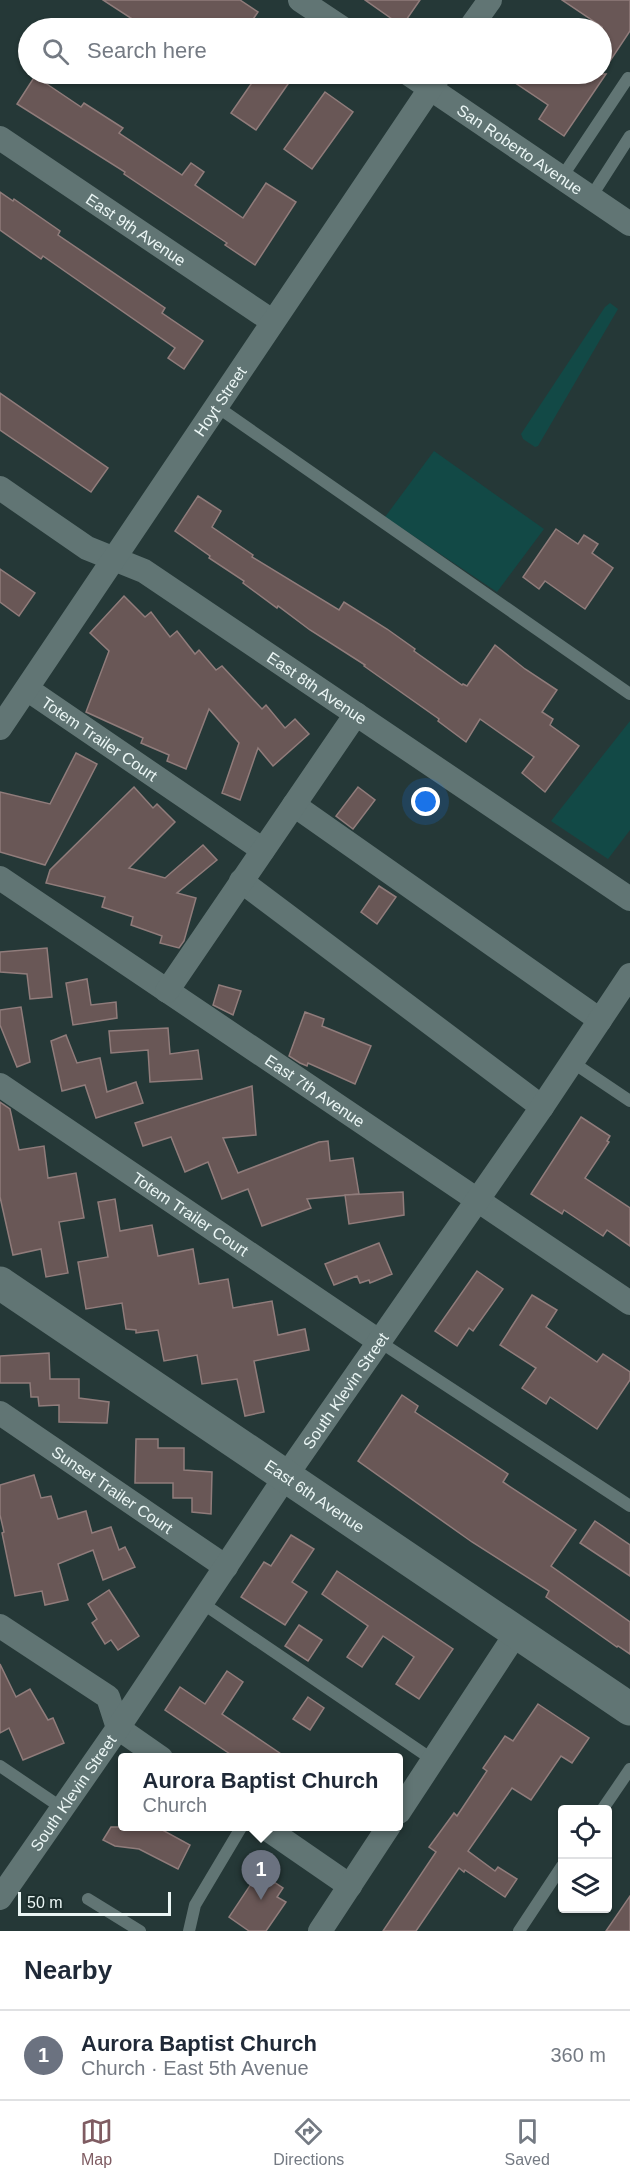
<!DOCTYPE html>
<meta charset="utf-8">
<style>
:root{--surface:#fff;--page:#f2f2f3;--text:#1f2937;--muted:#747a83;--line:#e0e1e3;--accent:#7f5c62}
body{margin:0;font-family:Arial,sans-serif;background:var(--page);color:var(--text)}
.controls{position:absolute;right:18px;bottom:18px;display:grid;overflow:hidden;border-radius:6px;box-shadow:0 2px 4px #0004}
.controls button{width:54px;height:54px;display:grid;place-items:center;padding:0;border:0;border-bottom:2px solid var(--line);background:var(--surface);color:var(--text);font:30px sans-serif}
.scale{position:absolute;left:18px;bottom:15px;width:153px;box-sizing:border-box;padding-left:6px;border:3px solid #ebf6f5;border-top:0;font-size:16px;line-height:21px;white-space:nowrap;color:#ebf6f5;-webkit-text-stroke:4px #1c2e2d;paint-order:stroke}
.you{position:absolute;left:426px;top:802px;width:21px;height:21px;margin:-15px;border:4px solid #fff;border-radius:50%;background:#1a73e8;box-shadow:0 0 0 9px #1a73e833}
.badge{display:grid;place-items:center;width:39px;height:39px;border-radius:50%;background:var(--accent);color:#fff;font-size:20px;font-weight:700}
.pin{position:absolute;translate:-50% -50px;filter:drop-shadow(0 2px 3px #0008)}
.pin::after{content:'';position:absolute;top:32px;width:21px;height:18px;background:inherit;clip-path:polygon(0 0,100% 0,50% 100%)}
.popup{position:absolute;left:118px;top:1753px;width:285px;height:78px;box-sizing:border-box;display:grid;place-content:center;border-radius:6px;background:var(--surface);filter:drop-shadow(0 2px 4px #0005);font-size:20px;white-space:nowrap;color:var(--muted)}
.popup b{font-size:22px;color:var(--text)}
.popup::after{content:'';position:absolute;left:50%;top:100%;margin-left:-12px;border:12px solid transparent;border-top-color:var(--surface)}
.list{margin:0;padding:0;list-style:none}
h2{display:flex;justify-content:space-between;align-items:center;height:78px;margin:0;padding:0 24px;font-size:26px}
h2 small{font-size:20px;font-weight:400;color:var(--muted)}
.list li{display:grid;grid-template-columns:39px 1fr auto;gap:18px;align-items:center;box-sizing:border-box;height:90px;padding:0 24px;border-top:2px solid var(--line)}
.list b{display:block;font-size:22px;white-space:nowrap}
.list p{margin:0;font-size:20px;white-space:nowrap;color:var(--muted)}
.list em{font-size:20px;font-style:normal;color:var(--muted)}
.icon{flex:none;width:33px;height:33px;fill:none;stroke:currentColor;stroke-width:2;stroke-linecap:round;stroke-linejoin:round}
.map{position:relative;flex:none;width:630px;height:1931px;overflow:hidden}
.search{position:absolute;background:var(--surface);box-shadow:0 2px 4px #0004;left:18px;right:18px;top:18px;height:66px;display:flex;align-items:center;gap:15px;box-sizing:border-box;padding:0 21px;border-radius:33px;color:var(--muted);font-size:22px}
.sheet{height:168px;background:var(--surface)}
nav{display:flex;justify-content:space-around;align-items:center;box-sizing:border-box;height:84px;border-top:2px solid var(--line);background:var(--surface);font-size:16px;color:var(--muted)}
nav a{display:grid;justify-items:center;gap:3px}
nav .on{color:var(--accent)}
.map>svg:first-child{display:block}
.green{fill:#124946}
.building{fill:#695756;stroke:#907c7b;stroke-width:1.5}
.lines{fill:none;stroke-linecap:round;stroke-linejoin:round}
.lane{stroke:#617574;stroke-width:12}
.street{stroke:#617574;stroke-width:24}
.secondary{stroke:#617574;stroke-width:33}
.labels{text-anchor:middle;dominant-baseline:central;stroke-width:6;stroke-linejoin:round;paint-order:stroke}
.street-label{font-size:16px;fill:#ebf6f5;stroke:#1c2e2d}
</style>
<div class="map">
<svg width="630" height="1931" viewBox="0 0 630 1931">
<rect width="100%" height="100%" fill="#253837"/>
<g class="green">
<polygon points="610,303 618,309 538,446 535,447 523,439 521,434 605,307"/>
<polygon points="434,451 544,529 497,592 385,517"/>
<polygon points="630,721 630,830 608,859 551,821"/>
</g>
<g class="building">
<polygon points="103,0 240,0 258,12 247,28 146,28"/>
<polygon points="365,0 420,0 402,26"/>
<polygon points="562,0 630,0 630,31 602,73 602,27"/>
<polygon points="258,74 295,74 256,130 231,113"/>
<polygon points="502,74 606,74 564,136 539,119 548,105"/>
<polygon points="35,76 81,107 84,103 123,128 119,133 182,175 191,163 204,172 195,185 243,218 266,183 296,202 255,265 225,245 227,243 124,174 125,172 17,104"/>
<polygon points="325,92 353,112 312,169 284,149"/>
<polygon points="0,192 13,201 14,199 60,231 58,235 165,308 162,313 203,341 184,369 168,358 175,348 43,256 41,259 0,230"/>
<polygon points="0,393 108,468 91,492 0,430"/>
<polygon points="198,496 221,511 212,527 253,555 252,557 339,610 344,602 387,629 415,649 414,651 462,685 463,684 467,686 495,645 525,669 557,690 542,712 553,719 550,725 579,746 545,792 522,773 534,757 480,719 466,742 438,721 439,719 364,666 365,665 310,630 278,606 277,608 243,583 244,581 209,558 210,556 175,531"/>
<polygon points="556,529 578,544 584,535 598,544 592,553 613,568 585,609 545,581 539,589 523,577"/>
<polygon points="0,569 35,593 19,616 0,602"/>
<polygon points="124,596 145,617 151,612 170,637 177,631 195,654 199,650 216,670 222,666 262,709 266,705 285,728 295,719 309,734 273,766 258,748 240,800 222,793 239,743 209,709 186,769 167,761 169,755 141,743 143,738 86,712 109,651 90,633"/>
<polygon points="76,753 97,764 45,865 0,852 0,792 50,804"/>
<polygon points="134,787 153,808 157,804 175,822 129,868 165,878 203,845 217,860 177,893 196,898 184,941 179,948 160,943 162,936 131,925 133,917 102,907 105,897 46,883 50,870"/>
<polygon points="358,787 375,800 353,829 336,816"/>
<polygon points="379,886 396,897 377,924 361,912"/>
<polygon points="47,948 52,997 30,999 27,974 0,972 0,952"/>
<polygon points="87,979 91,1005 116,1002 117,1018 73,1025 66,983"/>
<polygon points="219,985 241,991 233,1015 213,1005"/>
<polygon points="21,1007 30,1062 17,1067 0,1025 0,1010"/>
<polygon points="305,1012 324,1019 322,1026 371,1046 355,1084 308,1063 307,1066 300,1063 289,1056"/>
<polygon points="168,1028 170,1054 198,1050 202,1079 150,1082 148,1050 111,1053 109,1031"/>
<polygon points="66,1035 77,1063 100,1058 107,1092 136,1082 143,1103 96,1118 85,1085 62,1091 51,1041"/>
<polygon points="252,1086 256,1135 223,1138 238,1173 319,1142 328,1141 330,1161 353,1158 359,1194 307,1199 311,1208 262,1226 248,1189 222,1199 208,1162 185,1172 171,1137 143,1146 135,1123"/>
<polygon points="0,1102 10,1109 19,1150 44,1146 48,1178 76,1173 84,1218 59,1222 68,1273 46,1277 41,1249 13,1255 0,1197"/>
<polygon points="581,1117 610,1136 607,1141 609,1142 585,1178 630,1208 630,1246 607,1230 603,1236 564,1210 562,1214 531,1194"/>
<polygon points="403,1192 404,1215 349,1224 345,1195"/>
<polygon points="115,1199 120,1231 152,1225 158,1256 193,1249 199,1284 228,1279 233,1308 272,1301 278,1335 305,1329 309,1350 254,1361 264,1412 245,1416 237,1379 202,1384 197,1355 164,1361 158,1330 136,1333 136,1330 126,1329 122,1303 86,1309 78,1262 108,1257 98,1202"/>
<polygon points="379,1243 392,1274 370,1283 369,1280 360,1283 357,1276 334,1285 325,1264"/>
<polygon points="477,1271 503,1289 473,1331 469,1328 457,1346 435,1331"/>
<polygon points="532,1295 557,1310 546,1327 597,1362 603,1354 630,1372 630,1380 597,1429 550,1397 546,1404 522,1388 536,1368 500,1345"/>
<polygon points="49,1353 50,1379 79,1379 79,1398 109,1402 107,1423 59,1422 59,1405 39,1406 38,1397 31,1397 30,1383 0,1383 0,1356"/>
<polygon points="402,1395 418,1406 415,1412 508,1474 503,1482 576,1530 551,1566 630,1622 630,1654 618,1646 617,1647 546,1597 549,1591 472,1542 358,1461"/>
<polygon points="136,1439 158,1439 158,1448 184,1448 184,1470 212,1472 211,1514 192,1512 192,1498 173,1498 173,1483 135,1483"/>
<polygon points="34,1475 41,1498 51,1496 58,1519 86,1511 92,1533 111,1527 119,1550 125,1547 135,1567 103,1580 93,1550 58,1564 68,1600 45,1605 42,1591 15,1596 2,1533 4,1532 0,1515 0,1485"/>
<polygon points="595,1521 630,1545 630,1576 580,1543"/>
<polygon points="291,1535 314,1549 292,1582 307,1592 285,1625 241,1597 264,1562 271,1566"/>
<polygon points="337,1571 453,1649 419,1699 396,1684 414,1657 383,1636 362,1667 347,1657 368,1626 322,1594"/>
<polygon points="109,1590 139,1636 118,1650 111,1640 105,1644 92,1623 97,1619 88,1604"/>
<polygon points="299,1625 322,1640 308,1661 285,1646"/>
<polygon points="0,1664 16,1697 30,1689 48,1720 53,1718 64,1743 23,1760 9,1728 0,1733"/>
<polygon points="227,1671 243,1682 222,1714 287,1758 236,1758 165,1710 180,1687 205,1704"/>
<polygon points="308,1697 324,1708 310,1730 293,1719"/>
<polygon points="538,1704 589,1738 572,1763 561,1756 531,1800 512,1788 468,1851 495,1871 498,1867 517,1879 505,1897 465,1870 464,1872 459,1868 416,1931 383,1931 436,1852 429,1847 454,1813 457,1816 487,1771 483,1768 505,1736 513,1741"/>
<polygon points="111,1827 157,1827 190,1845 178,1869 139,1849 115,1846 103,1840"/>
<polygon points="259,1872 283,1888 277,1897 286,1902 266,1931 249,1931 229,1917"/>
<polygon points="630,1896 630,1931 606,1931"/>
</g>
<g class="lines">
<g class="lane">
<polyline points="562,177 628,78 630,80"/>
<polyline points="591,197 630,136"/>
<polyline points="216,406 630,694"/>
<polyline points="572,1062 630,1101"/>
<polyline points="380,1342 630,1506"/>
<polyline points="202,1603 433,1760"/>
<polyline points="0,1766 62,1808"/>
<polyline points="602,1810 630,1769"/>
<polyline points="88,1899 140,1931"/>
<polyline points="189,1931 195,1905 242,1826"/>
<polyline points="519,1931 562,1866"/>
</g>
<g class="street">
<polyline points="300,0 342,28"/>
<polyline points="470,28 490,0"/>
<path id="s1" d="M 409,74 L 630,224"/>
<path id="s2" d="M 0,138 L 272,321"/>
<path id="s3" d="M 0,488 L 87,548 L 144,571 L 630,899"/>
<path id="s4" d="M 27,689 L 263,850"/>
<path id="s5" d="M 0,728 L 440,74"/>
<polyline points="294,805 600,1020"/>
<path id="s6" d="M 0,878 L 630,1303"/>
<polyline points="241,881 542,1107"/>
<polyline points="167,991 356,714"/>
<path id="s7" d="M 0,1085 L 380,1342"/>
<path id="s8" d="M 0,1413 L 226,1567"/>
<polyline points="0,1626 108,1697 118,1728 161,1758"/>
<polyline points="399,1812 517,1632"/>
<polyline points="263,1826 350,1886"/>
<path id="s9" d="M 0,1898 L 118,1728 L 286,1476 L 542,1107 L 630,975"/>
<polyline points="320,1931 389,1826"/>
</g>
<path class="secondary" id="s10" d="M 0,1283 L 630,1709"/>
</g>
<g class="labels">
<g class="street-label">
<text stroke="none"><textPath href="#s1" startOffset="134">San Roberto Avenue</textPath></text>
<text stroke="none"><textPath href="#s2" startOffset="164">East 9th Avenue</textPath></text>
<text stroke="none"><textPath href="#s5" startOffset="394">Hoyt Street</textPath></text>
<text stroke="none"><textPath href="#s3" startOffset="376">East 8th Avenue</textPath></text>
<text stroke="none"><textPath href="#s4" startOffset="88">Totem Trailer Court</textPath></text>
<text stroke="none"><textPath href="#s6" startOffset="380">East 7th Avenue</textPath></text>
<text stroke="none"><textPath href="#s7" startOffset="230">Totem Trailer Court</textPath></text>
<text stroke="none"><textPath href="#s9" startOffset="614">South Klevin Street</textPath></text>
<text stroke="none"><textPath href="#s8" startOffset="136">Sunset Trailer Court</textPath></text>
<text stroke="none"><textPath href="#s10" startOffset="380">East 6th Avenue</textPath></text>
<text stroke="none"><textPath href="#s9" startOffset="128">South Klevin Street</textPath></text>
</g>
</g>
</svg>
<div class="controls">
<button><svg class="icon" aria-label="locate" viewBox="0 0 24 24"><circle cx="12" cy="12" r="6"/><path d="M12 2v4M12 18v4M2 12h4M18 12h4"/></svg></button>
<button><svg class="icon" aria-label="layers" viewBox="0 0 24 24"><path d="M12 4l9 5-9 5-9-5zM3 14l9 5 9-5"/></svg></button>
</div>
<div class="scale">50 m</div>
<div class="you"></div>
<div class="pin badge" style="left:261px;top:1900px;background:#6b7280">1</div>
<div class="popup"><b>Aurora Baptist Church</b>Church</div>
<div class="search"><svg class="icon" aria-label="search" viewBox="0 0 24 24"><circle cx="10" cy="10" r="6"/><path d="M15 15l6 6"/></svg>Search here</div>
</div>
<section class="sheet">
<h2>Nearby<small></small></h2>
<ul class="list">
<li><span class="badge" style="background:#6b7280">1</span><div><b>Aurora Baptist Church</b><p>Church · East 5th Avenue</p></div><em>360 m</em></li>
</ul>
</section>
<nav>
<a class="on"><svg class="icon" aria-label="map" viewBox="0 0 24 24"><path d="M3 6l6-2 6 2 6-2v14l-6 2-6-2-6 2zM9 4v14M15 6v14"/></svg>Map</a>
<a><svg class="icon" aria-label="directions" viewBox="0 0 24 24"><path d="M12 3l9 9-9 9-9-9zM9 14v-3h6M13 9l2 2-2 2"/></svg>Directions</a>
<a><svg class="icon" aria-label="saved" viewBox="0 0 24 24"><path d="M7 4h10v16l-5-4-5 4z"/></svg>Saved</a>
</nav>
